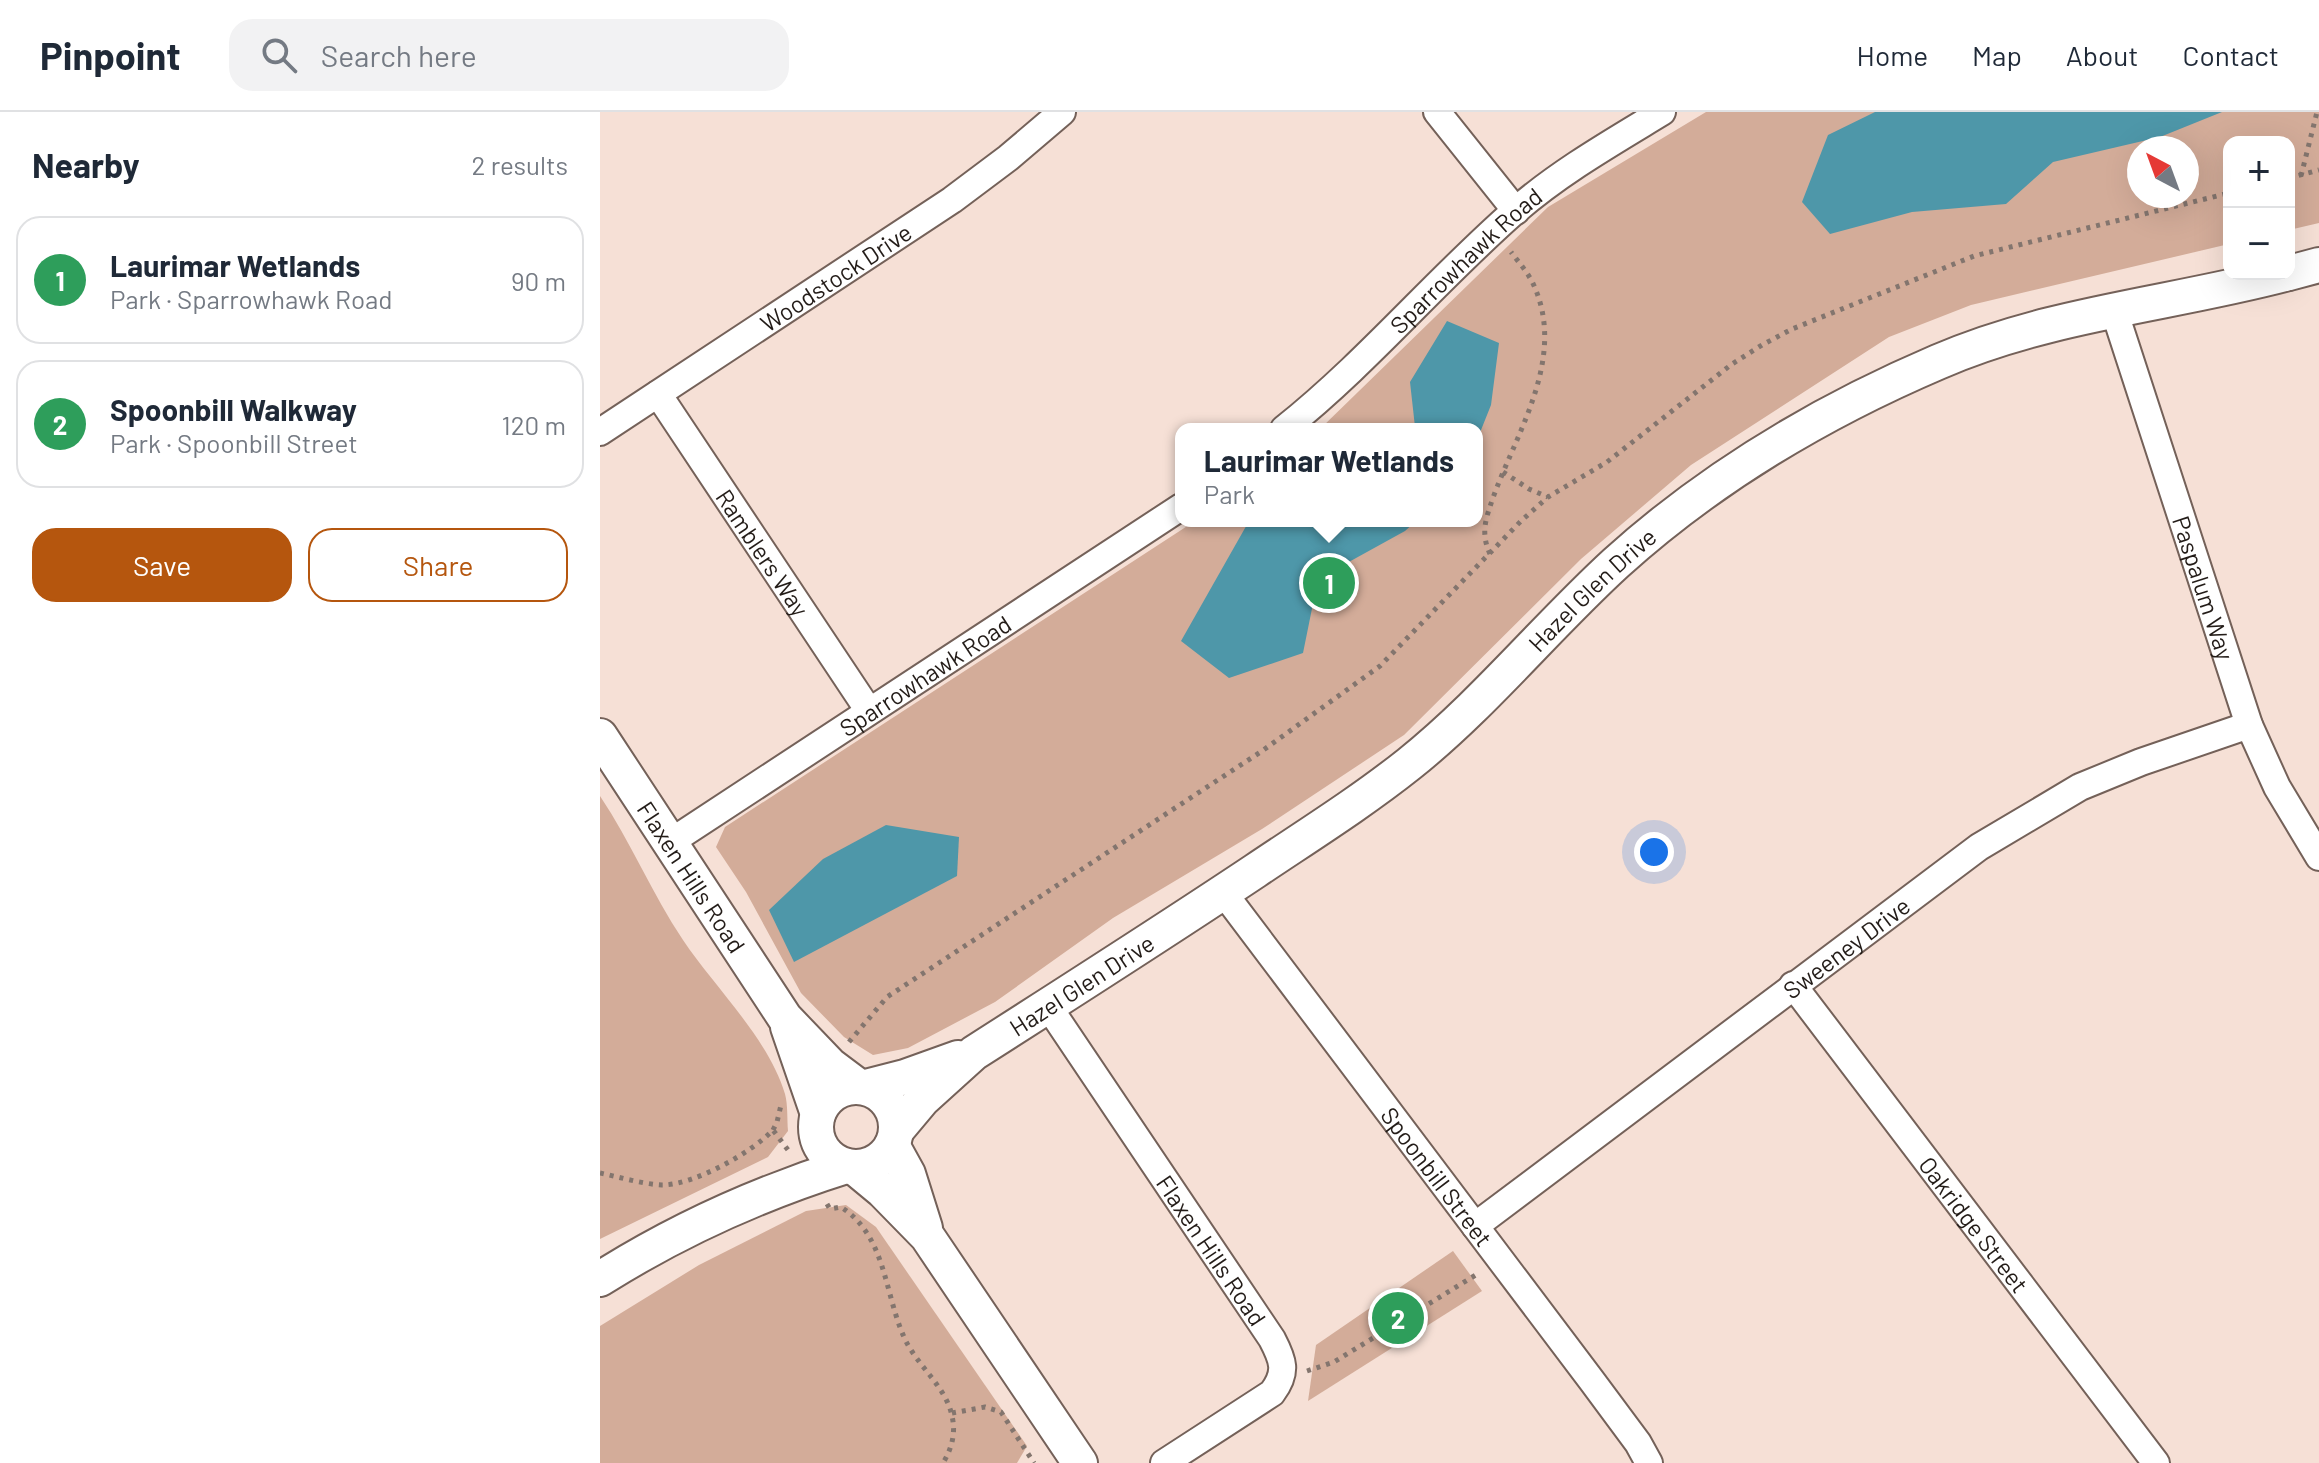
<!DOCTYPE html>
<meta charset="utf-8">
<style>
:root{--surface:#fff;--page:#f2f2f3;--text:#1f2937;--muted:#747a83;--line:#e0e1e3;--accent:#b5560e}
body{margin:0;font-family:Barlow,sans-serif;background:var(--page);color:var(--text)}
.controls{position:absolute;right:24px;top:24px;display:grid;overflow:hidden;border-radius:16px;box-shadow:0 8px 32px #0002}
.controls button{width:72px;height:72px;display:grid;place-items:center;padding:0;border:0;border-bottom:2px solid var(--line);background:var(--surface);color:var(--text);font:40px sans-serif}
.compass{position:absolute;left:1527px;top:24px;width:72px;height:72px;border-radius:50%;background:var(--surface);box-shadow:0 8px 32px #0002;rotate:319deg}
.you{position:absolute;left:1054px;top:740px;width:28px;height:28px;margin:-20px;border:6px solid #fff;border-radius:50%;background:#1a73e8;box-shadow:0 0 0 12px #1a73e833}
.badge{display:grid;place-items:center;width:52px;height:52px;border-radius:50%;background:var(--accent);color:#fff;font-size:26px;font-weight:700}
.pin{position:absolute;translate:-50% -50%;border:4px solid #fff;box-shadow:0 2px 8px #0006}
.popup{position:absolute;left:575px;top:311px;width:308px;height:104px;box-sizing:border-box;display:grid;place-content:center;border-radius:16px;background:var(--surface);filter:drop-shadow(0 2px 6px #0005);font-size:26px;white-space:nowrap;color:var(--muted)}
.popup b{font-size:30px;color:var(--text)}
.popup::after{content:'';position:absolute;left:50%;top:100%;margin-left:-16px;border:16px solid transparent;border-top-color:var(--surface)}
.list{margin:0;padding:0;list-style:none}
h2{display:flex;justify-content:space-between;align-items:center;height:104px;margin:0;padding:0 32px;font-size:34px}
h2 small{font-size:26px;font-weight:400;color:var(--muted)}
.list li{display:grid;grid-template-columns:52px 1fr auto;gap:24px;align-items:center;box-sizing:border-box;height:128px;margin:0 16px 16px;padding:0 16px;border:2px solid var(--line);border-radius:24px}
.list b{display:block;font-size:30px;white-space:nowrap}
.list p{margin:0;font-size:26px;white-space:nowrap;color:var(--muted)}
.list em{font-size:26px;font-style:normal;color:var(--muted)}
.actions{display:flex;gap:16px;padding:24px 32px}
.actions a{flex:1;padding:18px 0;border:2px solid var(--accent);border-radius:24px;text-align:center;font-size:28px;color:var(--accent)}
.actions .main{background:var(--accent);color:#fff}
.icon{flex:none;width:44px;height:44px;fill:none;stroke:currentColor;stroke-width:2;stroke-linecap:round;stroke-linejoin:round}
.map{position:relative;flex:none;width:1719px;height:1351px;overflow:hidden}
header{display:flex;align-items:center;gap:48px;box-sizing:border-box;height:112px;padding:0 40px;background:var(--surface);border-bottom:2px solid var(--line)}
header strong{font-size:38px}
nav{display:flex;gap:44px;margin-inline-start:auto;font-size:28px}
.search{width:560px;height:72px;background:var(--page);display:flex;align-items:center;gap:20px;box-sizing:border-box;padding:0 28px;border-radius:24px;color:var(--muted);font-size:30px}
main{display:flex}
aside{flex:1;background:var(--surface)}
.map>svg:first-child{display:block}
.green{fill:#d3ac99;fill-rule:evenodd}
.water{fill:#4e97a9}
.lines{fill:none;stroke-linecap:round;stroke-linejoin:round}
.minor-casing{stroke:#746159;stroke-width:30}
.tertiary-casing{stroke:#746159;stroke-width:38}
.path{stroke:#83756e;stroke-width:5;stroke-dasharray:4 6;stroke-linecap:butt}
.minor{stroke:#fff;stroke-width:26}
.tertiary{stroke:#fff;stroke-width:34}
.labels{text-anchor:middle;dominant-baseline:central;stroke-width:8;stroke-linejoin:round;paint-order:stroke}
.street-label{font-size:24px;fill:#231c18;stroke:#fdefe9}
</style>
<header>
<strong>Pinpoint</strong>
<div class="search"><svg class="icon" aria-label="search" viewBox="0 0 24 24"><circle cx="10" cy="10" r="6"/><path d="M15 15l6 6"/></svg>Search here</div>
<nav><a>Home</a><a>Map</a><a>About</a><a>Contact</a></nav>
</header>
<main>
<aside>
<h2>Nearby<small>2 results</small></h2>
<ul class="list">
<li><span class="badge" style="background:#2e9e5b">1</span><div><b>Laurimar Wetlands</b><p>Park · Sparrowhawk Road</p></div><em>90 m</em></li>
<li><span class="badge" style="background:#2e9e5b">2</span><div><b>Spoonbill Walkway</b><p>Park · Spoonbill Street</p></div><em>120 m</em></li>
</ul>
<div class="actions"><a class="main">Save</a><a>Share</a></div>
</aside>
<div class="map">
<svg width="1719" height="1351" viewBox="0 0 1719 1351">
<rect width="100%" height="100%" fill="#f6e0d6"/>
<g class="green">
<path d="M 1106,0 L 1719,0 L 1719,111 L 1689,118 L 1689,30 L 1629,30 L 1629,132 L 1371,193 L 1289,225 L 1091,353 L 981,447 L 804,623 L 662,717 L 513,806 L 395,890 L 308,936 L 273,943 L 244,925 L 201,881 L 146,780 L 116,735 L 125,715 L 595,409 L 877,409 L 877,317 L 720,317 L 948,95 ZM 1539,36 L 1587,36 L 1587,84 L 1539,84 Z"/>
<path d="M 0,684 C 31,730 52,782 83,828 C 116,877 168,926 185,982 C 188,993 187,1007 188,1019 L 168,1045 L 0,1127 Z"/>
<polygon points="246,1093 276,1115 427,1334 417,1351 0,1351 0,1214 99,1153 206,1099"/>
<polygon points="853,1139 882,1179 708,1289 716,1233"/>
</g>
<g class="water">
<polygon points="1275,0 1622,0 1560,25 1453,50 1406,92 1312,100 1230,122 1202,90 1228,23"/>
<polygon points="847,209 899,231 891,293 877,328 877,317 813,317 815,315 810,270"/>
<polygon points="649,409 816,409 805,419 718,467 703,541 629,566 581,529"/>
<polygon points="286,713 359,725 357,764 194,850 169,798 223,747"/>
</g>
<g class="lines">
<defs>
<g id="minor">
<polyline points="837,0 916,99"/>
<path id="s1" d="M 1514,198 L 1649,613 L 1677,675 L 1719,745"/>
<path id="s2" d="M 58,282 L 269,599"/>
<path id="s3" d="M 684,317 C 767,251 835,169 915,99 C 960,60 1011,31 1062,0"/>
<path id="s4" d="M 0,320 L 352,88 L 408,46 L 462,0"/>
<path id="s5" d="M 69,731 L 581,395"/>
<path id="s6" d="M 623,780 L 992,1269 L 1038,1331 L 1049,1351"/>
<path id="s7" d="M 1193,873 L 1556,1351"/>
<path id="s8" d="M 448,894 L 672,1227 C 683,1248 688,1260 672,1281 L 564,1351"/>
<path id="s9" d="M 875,1114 L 1379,735 L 1480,675 L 1541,650 L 1649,613"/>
</g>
<g id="tertiary">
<polyline points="1689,161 1719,153"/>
<path id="s10" d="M 0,624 L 185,906 L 230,953 L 258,974"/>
<polyline points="188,915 218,1002"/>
<circle cx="256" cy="1015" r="40"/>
<polyline points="266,975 305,965 358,946"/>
<path id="s11" d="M 296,1019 L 322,988 L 374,941 C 468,881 562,821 655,759 C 707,724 760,691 809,652 C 884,592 945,516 1016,451 C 1110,366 1221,300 1338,250 C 1448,202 1571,192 1685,162"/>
<polyline points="292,1033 308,1062 325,1116"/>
<polyline points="254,1055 283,1079 327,1124 480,1351"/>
<path d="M 0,1167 C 76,1119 160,1081 246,1054"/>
</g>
</defs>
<use href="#minor" class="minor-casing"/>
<use href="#tertiary" class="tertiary-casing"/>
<g class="path">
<polyline points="1701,64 1717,0"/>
<polyline points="1689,66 1719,58"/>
<polyline points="903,360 929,377 948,385"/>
<path d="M 890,442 C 880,420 886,406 894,383 C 918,318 965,247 935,176 C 930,163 920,152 911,140"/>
<polyline points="249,930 287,885 662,639 780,554 921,409 948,385 1007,350 1132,252 1162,233 1192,217 1374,144 1629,81"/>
<polyline points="173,1018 177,1010 181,993"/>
<path d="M 0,1061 C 19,1065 42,1072 62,1073 C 94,1073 151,1041 173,1018 L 191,1042"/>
<path d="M 227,1092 L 230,1097 L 241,1095 C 286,1124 284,1180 304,1225 C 316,1253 346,1274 352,1304 C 356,1321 352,1336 343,1351"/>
<polyline points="707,1259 734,1250 879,1161"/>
<polyline points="352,1301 385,1295 401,1300 434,1351"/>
</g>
<use href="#minor" class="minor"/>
<use href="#tertiary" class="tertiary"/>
</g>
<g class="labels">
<g class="street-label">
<text stroke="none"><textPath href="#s3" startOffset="248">Sparrowhawk Road</textPath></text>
<text stroke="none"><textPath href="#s4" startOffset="282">Woodstock Drive</textPath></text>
<text stroke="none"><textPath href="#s2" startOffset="190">Ramblers Way</textPath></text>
<text stroke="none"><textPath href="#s11" startOffset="886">Hazel Glen Drive</textPath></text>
<text stroke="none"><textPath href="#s1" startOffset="292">Paspalum Way</textPath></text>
<text stroke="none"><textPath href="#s5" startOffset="306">Sparrowhawk Road</textPath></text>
<text stroke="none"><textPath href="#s10" startOffset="168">Flaxen Hills Road</textPath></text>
<text stroke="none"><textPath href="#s9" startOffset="464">Sweeney Drive</textPath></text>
<text stroke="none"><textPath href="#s11" startOffset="238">Hazel Glen Drive</textPath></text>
<text stroke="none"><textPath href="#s6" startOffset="356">Spoonbill Street</textPath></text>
<text stroke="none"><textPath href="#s7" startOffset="300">Oakridge Street</textPath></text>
<text stroke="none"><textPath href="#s8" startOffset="294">Flaxen Hills Road</textPath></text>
</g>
</g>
</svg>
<div class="controls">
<button>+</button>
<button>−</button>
</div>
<svg class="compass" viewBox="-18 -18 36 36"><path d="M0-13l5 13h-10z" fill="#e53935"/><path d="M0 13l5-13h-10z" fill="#747a83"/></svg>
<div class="you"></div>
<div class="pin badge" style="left:729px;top:471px;background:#2e9e5b">1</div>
<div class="popup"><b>Laurimar Wetlands</b>Park</div>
<div class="pin badge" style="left:798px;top:1206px;background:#2e9e5b">2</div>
</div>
</main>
